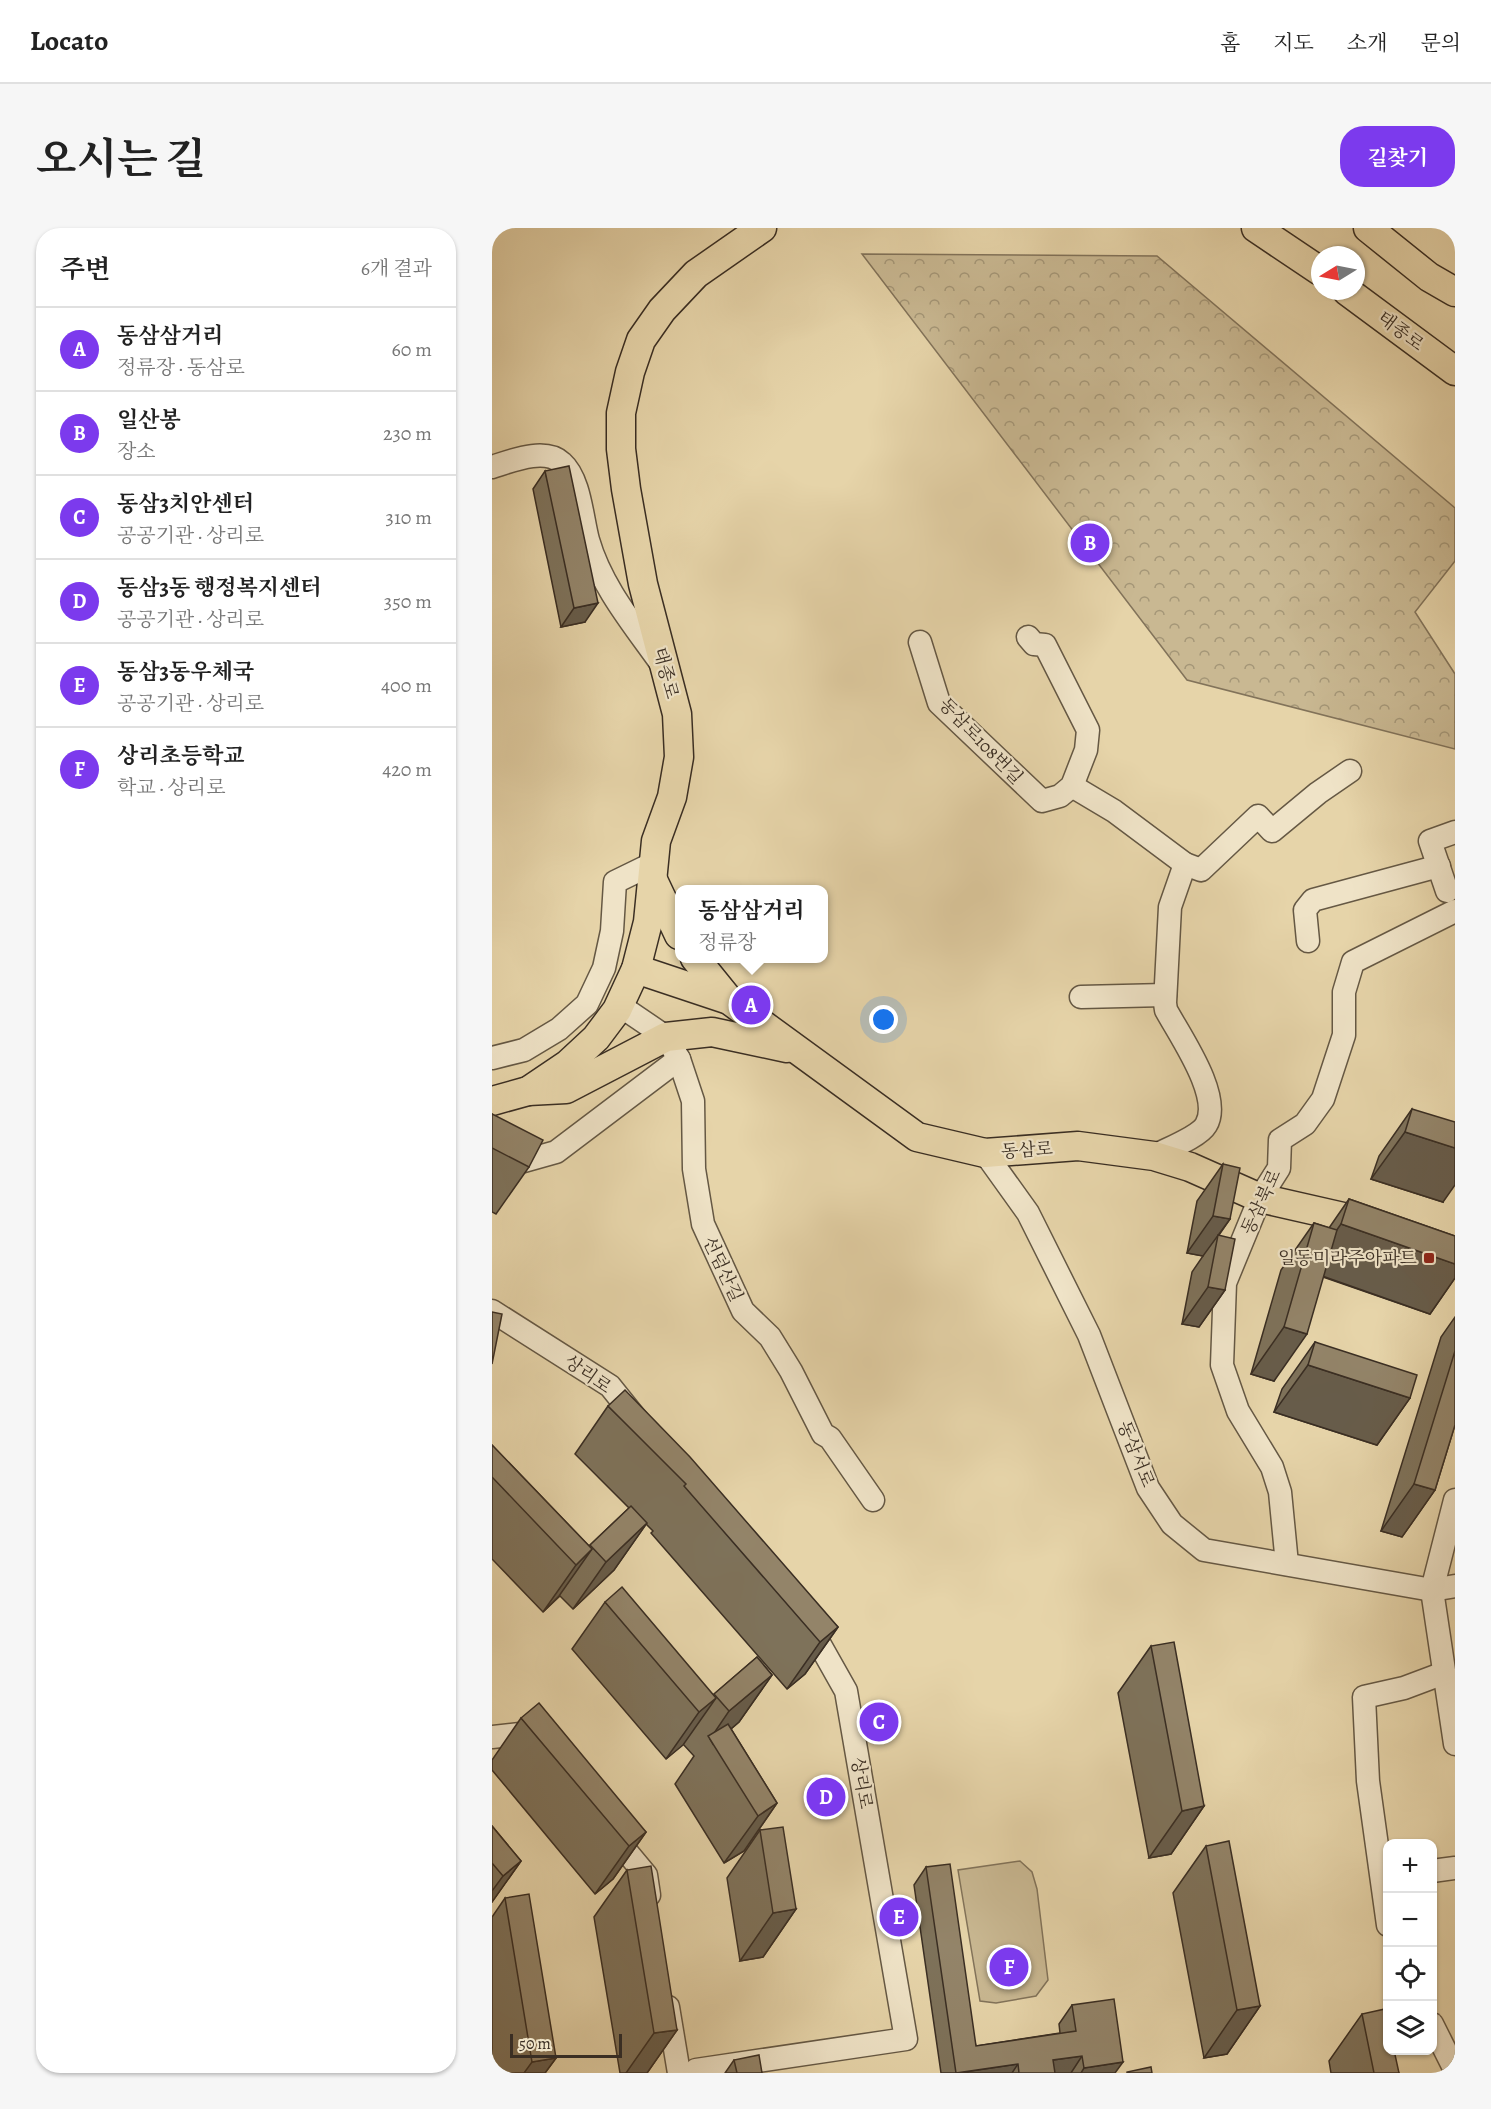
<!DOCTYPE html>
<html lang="ko">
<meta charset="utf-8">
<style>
:root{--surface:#fff;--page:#f6f6f6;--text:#222;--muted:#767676;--line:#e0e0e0;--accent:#7c3aed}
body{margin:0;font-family:Alegreya,"Noto Serif KR",serif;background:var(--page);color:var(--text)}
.controls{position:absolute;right:18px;bottom:18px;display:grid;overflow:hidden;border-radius:12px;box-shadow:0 2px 4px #0004}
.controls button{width:54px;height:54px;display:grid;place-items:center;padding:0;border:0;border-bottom:2px solid var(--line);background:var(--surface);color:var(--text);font:30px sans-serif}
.compass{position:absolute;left:819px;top:18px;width:54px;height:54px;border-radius:50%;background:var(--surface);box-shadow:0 2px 4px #0004;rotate:260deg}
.scale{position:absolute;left:18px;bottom:15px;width:112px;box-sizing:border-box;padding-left:6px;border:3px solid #3a2e23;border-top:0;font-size:16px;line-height:21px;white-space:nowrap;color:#3a2e23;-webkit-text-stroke:4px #efe3c7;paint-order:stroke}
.you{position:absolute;left:392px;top:792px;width:21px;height:21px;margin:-15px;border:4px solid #fff;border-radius:50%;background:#1a73e8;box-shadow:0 0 0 9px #1a73e833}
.badge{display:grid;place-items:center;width:39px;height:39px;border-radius:50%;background:var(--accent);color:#fff;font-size:20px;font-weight:700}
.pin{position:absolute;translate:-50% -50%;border:3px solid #fff;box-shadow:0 2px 6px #0006}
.popup{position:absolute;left:183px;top:657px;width:153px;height:78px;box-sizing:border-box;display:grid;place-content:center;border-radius:12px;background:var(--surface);filter:drop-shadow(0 2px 4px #0005);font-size:20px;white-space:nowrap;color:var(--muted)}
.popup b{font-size:22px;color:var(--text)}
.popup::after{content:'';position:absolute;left:50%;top:100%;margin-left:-12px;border:12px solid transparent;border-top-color:var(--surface)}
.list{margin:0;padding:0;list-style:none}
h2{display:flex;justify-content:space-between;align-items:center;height:78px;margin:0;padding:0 24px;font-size:26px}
h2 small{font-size:20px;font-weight:400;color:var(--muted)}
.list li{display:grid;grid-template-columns:39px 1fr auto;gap:18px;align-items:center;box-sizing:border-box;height:84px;padding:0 24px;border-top:2px solid var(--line)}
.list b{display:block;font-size:22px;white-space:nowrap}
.list p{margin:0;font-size:20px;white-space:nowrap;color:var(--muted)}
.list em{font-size:20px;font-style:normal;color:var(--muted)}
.icon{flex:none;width:33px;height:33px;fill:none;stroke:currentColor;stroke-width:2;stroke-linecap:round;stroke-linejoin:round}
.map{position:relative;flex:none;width:963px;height:1845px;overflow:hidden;border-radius:24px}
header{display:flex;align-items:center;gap:36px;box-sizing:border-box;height:84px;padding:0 30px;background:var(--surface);border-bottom:2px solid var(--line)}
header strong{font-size:28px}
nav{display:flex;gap:33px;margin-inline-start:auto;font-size:21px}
.intro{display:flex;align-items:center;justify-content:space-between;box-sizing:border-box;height:144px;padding:0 36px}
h1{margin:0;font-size:42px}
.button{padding:15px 27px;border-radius:24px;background:var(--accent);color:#fff;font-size:21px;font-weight:700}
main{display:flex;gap:36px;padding:0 36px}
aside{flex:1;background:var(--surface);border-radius:24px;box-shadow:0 2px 4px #0004}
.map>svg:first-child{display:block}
.green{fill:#c9b892;stroke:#82735a;stroke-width:1.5}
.forest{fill:url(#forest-crowns);stroke:#82735a;stroke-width:1.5}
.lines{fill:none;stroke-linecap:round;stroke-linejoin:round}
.minor-casing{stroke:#655844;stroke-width:25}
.major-casing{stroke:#3a2e23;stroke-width:31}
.minor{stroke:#efe3c7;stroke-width:22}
.major{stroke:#e6d4a9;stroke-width:28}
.wall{fill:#7e725a;stroke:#3a2e23;stroke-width:1.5}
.shaded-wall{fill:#675c4a;stroke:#3a2e23;stroke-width:1.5}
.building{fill:#938469;stroke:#3a2e23;stroke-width:1.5}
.poi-dot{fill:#8f2418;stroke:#efe3c7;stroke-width:2}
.labels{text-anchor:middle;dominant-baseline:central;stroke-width:4.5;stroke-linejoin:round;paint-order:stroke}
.street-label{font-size:18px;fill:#3a2e23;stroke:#efe3c7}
.poi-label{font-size:18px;fill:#3a2e23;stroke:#efe3c7;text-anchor:end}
</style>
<header>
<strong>Locato</strong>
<nav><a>홈</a><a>지도</a><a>소개</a><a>문의</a></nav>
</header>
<div class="intro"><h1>오시는 길</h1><a class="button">길찾기</a></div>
<main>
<aside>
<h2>주변<small>6개 결과</small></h2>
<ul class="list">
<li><span class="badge">A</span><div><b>동삼삼거리</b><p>정류장 · 동삼로</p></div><em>60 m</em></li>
<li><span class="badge">B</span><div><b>일산봉</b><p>장소</p></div><em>230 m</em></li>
<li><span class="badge">C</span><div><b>동삼3치안센터</b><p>공공기관 · 상리로</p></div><em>310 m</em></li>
<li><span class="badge">D</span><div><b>동삼3동 행정복지센터</b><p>공공기관 · 상리로</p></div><em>350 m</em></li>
<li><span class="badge">E</span><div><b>동삼3동우체국</b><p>공공기관 · 상리로</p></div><em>400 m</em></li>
<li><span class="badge">F</span><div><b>상리초등학교</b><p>학교 · 상리로</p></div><em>420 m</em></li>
</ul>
</aside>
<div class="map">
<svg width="963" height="1845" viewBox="0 0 963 1845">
<defs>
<pattern id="forest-crowns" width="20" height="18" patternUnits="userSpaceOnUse" patternTransform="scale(1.5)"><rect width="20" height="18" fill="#c9b892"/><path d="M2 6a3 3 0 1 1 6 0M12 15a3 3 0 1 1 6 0" fill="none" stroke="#a49677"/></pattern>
</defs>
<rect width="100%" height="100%" fill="#e6d4a9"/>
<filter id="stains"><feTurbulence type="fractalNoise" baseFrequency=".00333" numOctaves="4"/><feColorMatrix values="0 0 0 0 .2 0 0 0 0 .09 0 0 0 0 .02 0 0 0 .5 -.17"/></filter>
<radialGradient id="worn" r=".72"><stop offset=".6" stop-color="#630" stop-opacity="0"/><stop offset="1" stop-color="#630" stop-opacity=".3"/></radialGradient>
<polygon class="green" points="528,1633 540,1644 545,1661 556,1752 544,1768 504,1775 488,1773 466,1642"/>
<polygon class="forest" points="370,26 665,28 963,280 963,333 923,384 963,446 963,521 695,452"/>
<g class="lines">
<defs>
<g id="minor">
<path d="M 0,239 C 19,233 53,219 70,235 C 88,251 90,290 96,312 C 109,358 141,396 168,434"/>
<polyline points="428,414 447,475 550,573 568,568 580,558 594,522 596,502 553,417 542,416 536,409"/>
<polyline points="580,558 622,583 693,636"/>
<polyline points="955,663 938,613 963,604"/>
<polyline points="816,713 813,682 821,672 947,638"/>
<polyline points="589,769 673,767"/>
<polyline points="127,777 174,809 187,831 201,873 202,941 211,996 251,1083 278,1109 299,1143 331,1206 338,1210 381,1272"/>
<polyline points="0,830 32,822 67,801 95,776 112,740 120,703 123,654 162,635"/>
<polyline points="0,911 3,915 32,933 64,924 187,831"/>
<polyline points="493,925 536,985 597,1107 656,1260 680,1296 712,1322 940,1362 963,1358"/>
<path d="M 662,928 C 675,921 707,909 714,897 C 731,869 688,808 674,782 L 673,775 L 678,679 L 693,636 L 709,642 L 766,588 L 780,603 L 826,565 L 858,543"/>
<polyline points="0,1083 118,1158 146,1193"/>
<polyline points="963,1272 940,1362 963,1516"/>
<polyline points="795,1336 788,1264 780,1239 746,1183 730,1137 733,1055 768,970 787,940 788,912 813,896 831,871 852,807 852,764 861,734 963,683"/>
<polyline points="0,1509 37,1505 43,1512"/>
<polyline points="119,1605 154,1647 157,1667"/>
<polyline points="940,1643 963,1640"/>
<polyline points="896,1697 876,1553 872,1469 912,1460 952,1445"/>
<polyline points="176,1779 187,1845"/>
<polyline points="940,1796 963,1842"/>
<polyline points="202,1845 204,1842 414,1811 354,1463 323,1408 314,1397"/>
</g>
<g id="major">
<polyline points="764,0 828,43"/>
<polyline points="876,0 937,49 963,64"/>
<polyline points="855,63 963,143"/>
<polyline points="161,652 187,707"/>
<polyline points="203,730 237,772"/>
<polyline points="144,741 237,772 425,909 493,925 586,918 662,928 698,939 768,970 882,996"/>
<polyline points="36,863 74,861 174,809 220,804 295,820"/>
<polyline points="0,873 36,863 76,836 104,810 125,782 144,741 156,694 164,613 180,569 187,529 185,486 151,356 134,261 129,221 129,185 138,144 149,112 170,82 204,46 270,0"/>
</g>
</defs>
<use href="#minor" class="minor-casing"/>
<use href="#major" class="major-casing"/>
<use href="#minor" class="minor"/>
<use href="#major" class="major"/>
</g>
<g class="wall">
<polygon points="53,243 93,394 69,399 41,261"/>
<polygon points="920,881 951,974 879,951 887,928"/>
<polygon points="0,886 37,939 4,986 0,984"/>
<polygon points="731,936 738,991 727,1007 733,1062 707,1099 690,1096 700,1044 711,1028 695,1025 705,973"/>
<polygon points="857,971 963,1008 963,1050 938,1086 831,1049 782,1153 759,1146 789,1042 822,995 837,1000"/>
<polygon points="963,1089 963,1197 943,1262 910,1309 889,1303 949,1109"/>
<polygon points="823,1114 918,1170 885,1217 782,1184 790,1161"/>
<polygon points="116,1178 346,1399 313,1446 295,1461 159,1305 161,1303 154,1296 122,1342 81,1381 68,1368 51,1384 0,1331 0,1217 97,1318 137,1280 83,1226"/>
<polygon points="113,1374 221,1467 265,1429 280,1447 247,1494 239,1501 285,1575 252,1623 232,1635 183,1556 202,1528 191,1516 174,1531 80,1421"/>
<polygon points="659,1418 712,1578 679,1626 657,1630 626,1465"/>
<polygon points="29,1490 154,1604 121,1651 103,1666 0,1542 0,1532"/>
<polygon points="0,1598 29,1633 0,1674"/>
<polygon points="268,1602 304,1681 271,1729 248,1733 235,1650"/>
<polygon points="714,1618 768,1778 735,1826 712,1830 681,1665"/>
<polygon points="434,1639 484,1818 568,1805 567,1796 580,1777 623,1845 449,1845 422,1657"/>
<polygon points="135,1642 185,1802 155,1845 128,1845 102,1689"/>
<polygon points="13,1670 64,1830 53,1845 1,1845 0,1839 0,1689"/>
<polygon points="870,1786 907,1845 839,1845 837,1833"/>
<polygon points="242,1832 270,1845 233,1845"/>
</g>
<g class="shaded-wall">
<polygon points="106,375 93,394 69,399 82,380"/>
<polygon points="913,904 963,920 963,957 951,974 879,951"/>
<polygon points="721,988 738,991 711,1028 695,1025"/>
<polygon points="849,996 963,1036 963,1050 938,1086 816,1043"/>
<polygon points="716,1059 733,1062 707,1099 690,1096"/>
<polygon points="792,1099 815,1106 782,1153 759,1146"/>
<polygon points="816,1137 918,1170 885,1217 782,1184"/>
<polygon points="922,1256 943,1262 910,1309 889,1303"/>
<polygon points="155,1295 122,1342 81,1381 114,1334"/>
<polygon points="100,1321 67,1368 51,1384 84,1337"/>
<polygon points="346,1399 313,1446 295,1461 328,1414"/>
<polygon points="280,1447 247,1494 221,1516 218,1511 237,1483"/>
<polygon points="224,1470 191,1517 174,1531 207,1484"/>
<polygon points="285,1575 252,1623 232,1635 266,1588"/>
<polygon points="712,1578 679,1626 657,1630 690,1583"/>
<polygon points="154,1604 121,1651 103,1666 137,1618"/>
<polygon points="29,1633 0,1674 0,1663 11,1648"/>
<polygon points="304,1681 271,1729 248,1733 281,1685"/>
<polygon points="768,1778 735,1826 712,1830 745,1782"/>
<polygon points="185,1802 155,1845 134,1845 162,1805"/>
<polygon points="590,1828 579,1845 552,1845 561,1832"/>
<polygon points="64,1830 53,1845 32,1845 40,1834"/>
<polygon points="631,1834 623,1845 589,1845 592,1840"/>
<polygon points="526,1836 520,1845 466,1845"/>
</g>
<g class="building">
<polygon points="77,238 106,375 82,380 53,243"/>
<polygon points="920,881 963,894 963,920 913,904"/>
<polygon points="0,886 51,912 37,939 0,920"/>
<polygon points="731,936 748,940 738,991 721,988"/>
<polygon points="857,971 963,1008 963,1036 849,996"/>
<polygon points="822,995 845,1002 815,1106 792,1099"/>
<polygon points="726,1007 743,1011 733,1062 716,1059"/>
<polygon points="0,1084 10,1086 0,1136"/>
<polygon points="823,1114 925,1147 918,1170 816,1137"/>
<polygon points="963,1123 963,1197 943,1262 922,1256"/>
<polygon points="133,1162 198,1229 346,1399 328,1414 192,1258 194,1256 116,1178"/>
<polygon points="0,1217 100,1321 84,1337 0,1249"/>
<polygon points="139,1278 155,1295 114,1334 98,1317"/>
<polygon points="130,1359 224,1470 207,1484 113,1374"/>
<polygon points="682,1414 712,1578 690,1583 659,1418"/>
<polygon points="265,1429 280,1447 237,1483 222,1466"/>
<polygon points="47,1475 154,1604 137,1618 29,1490"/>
<polygon points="236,1496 285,1575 266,1588 216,1508"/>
<polygon points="0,1598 29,1633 11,1648 0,1635"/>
<polygon points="291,1599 304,1681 281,1685 268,1602"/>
<polygon points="737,1613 768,1778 745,1782 714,1618"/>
<polygon points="458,1636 484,1818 584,1803 580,1777 622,1771 631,1834 592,1840 590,1828 561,1832 563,1845 527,1845 526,1836 464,1845 434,1639"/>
<polygon points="159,1638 185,1802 162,1805 135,1642"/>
<polygon points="37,1666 64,1830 40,1834 13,1670"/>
<polygon points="893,1781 896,1791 896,1822 902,1822 907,1845 882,1845 870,1786"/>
<polygon points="267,1827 270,1845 245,1845 242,1832"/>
<polygon points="659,1839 660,1845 635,1845 635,1844"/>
</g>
<rect class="poi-dot" x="931" y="1024" width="12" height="12" rx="3"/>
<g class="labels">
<g class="street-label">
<text transform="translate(909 103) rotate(37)">태종로</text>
<text transform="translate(174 445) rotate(75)">태종로</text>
<text transform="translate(489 513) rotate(46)">동삼로108번길</text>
<text transform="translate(535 922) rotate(-4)">동삼로</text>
<text transform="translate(769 974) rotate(-65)">동삼북로</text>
<text transform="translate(231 1041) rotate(65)">선덤산길</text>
<text transform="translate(96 1146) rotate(35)">상리로</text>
<text transform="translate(644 1226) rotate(68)">동삼서로</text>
<text transform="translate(370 1555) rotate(80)">상리로</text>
</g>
<g class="poi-label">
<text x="925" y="1030">일동미라주아파트</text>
</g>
</g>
<rect width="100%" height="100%" filter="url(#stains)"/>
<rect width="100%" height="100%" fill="url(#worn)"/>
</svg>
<div class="controls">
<button>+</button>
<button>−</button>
<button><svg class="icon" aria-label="locate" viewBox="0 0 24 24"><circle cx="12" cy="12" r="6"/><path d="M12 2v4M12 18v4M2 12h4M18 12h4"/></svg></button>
<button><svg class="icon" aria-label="layers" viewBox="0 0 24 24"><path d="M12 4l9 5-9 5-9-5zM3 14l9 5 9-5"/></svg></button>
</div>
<svg class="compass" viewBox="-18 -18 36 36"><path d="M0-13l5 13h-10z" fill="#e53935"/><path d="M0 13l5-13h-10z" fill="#767676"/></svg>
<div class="scale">50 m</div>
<div class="you"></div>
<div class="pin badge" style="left:259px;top:777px">A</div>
<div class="popup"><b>동삼삼거리</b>정류장</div>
<div class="pin badge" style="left:598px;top:315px">B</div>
<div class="pin badge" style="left:387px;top:1494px">C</div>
<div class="pin badge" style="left:334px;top:1569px">D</div>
<div class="pin badge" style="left:407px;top:1689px">E</div>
<div class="pin badge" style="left:517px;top:1739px">F</div>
</div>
</main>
